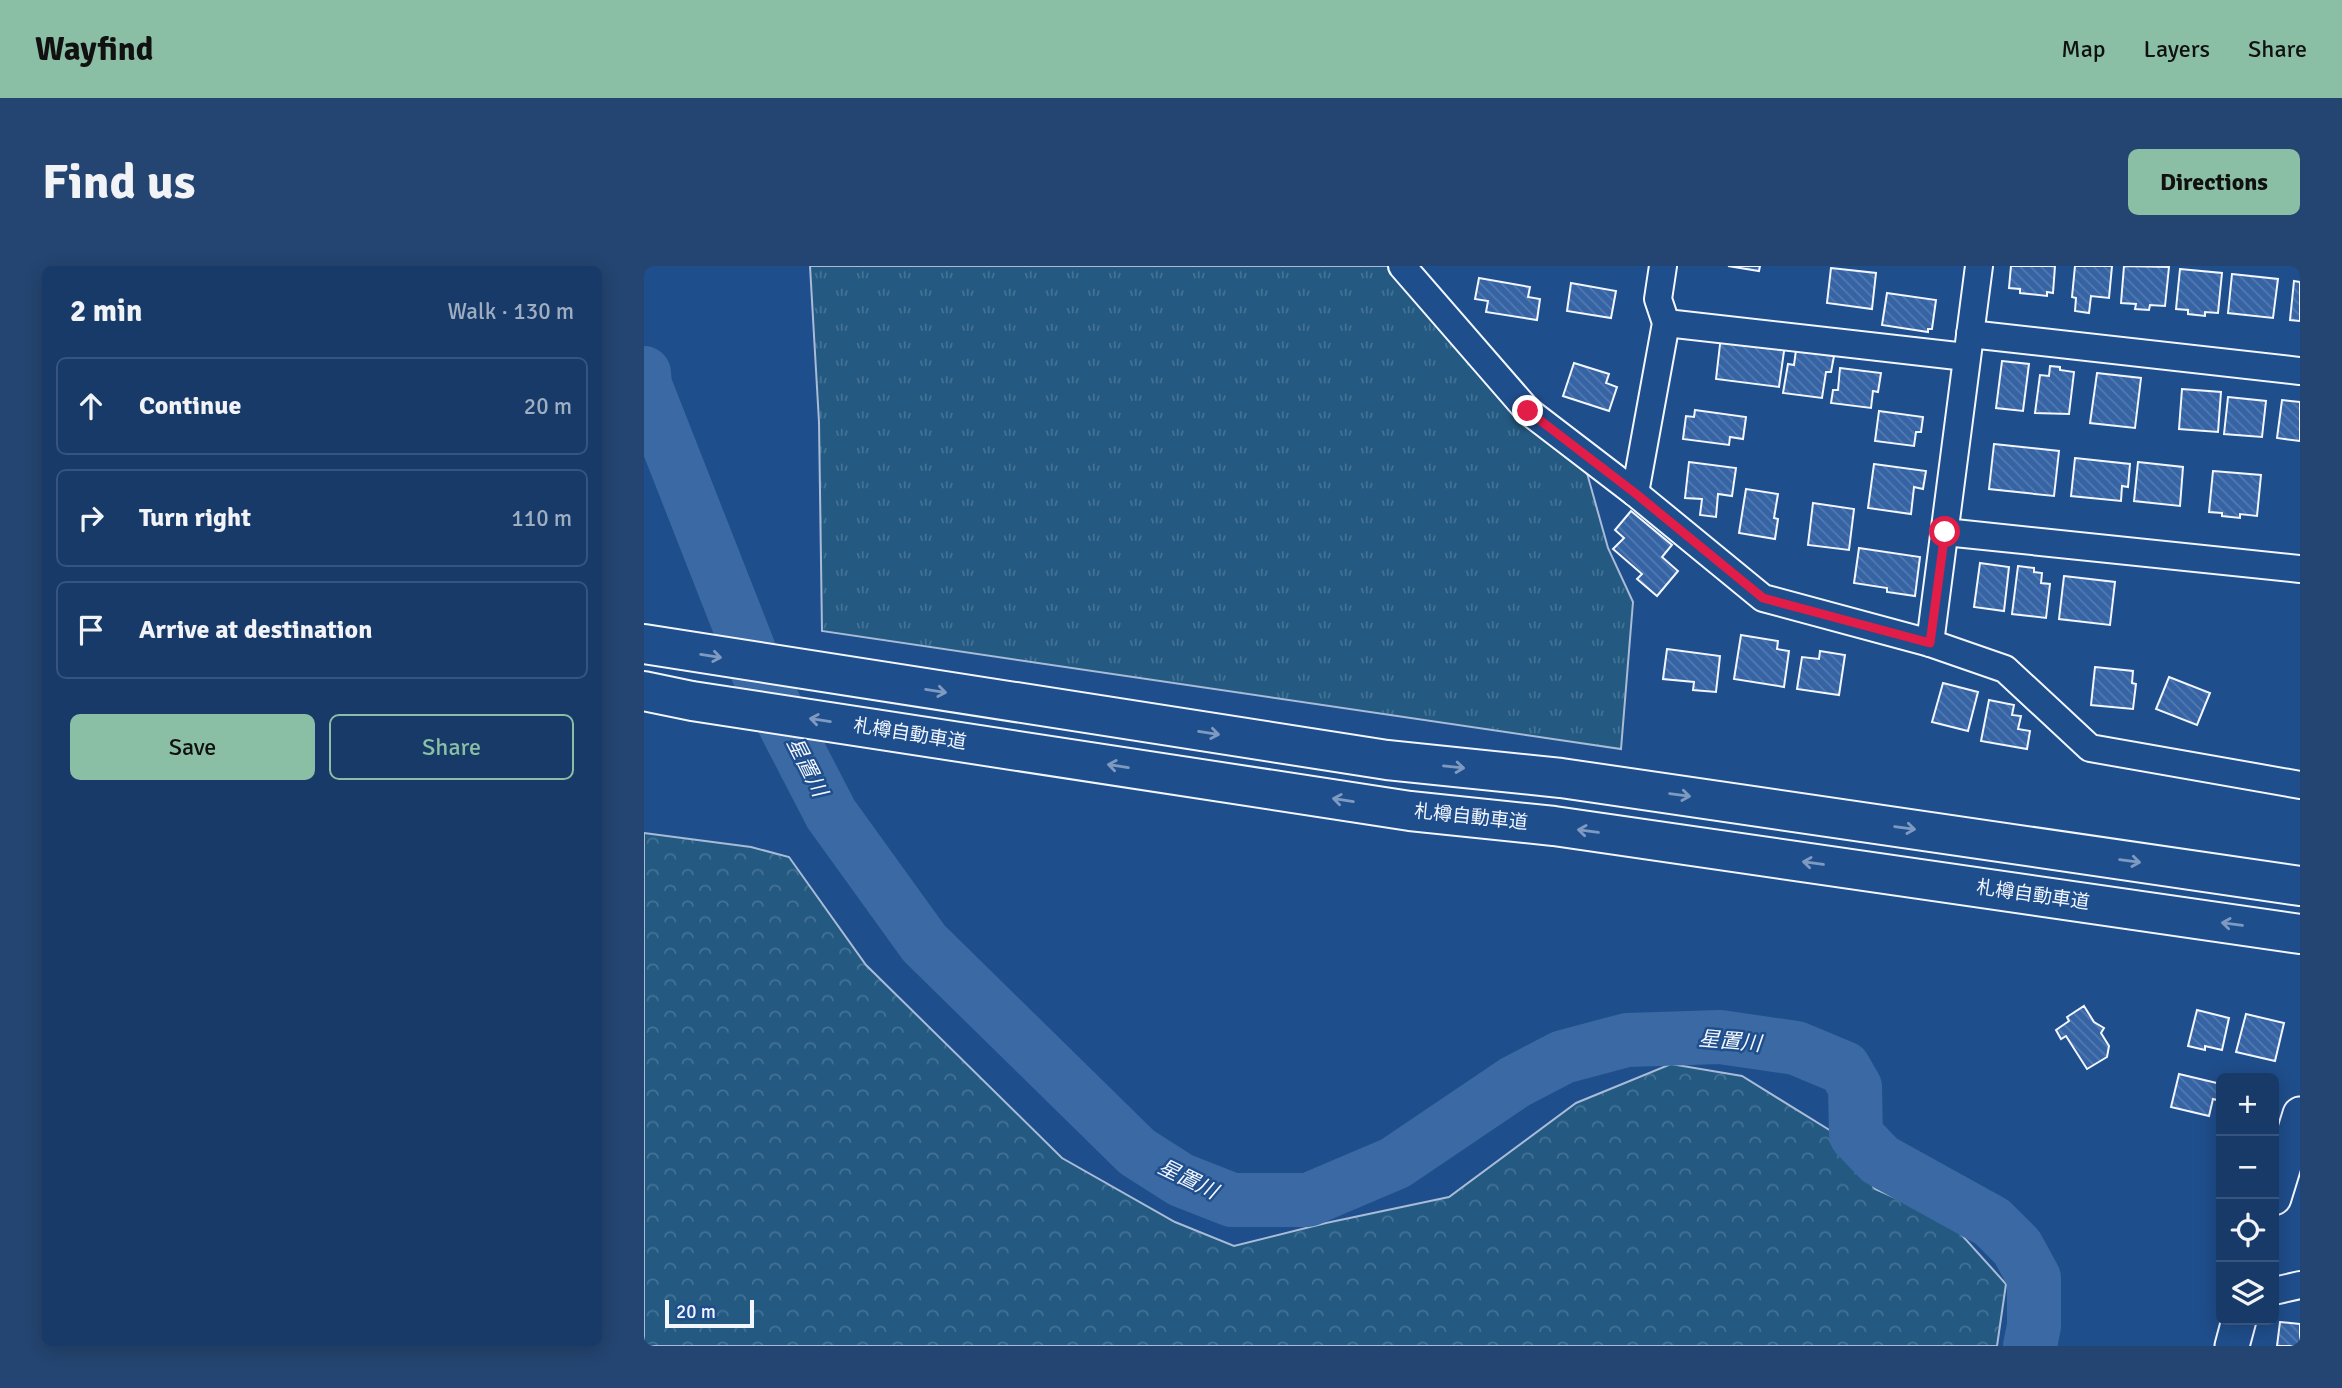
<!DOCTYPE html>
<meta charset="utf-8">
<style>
:root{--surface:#173a69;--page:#244571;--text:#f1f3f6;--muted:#9eadc0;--line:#36547d;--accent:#8abfa5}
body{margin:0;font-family:Signika,"Noto Sans JP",sans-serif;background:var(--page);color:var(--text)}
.controls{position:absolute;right:21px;bottom:21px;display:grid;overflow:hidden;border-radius:10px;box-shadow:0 4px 18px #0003}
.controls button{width:63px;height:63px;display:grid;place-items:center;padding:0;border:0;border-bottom:2px solid var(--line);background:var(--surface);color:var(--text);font:35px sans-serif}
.scale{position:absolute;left:21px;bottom:18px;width:89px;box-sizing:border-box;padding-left:7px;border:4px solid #f2f6ff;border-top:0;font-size:19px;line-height:24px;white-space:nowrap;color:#f2f6ff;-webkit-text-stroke:5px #1f4e8c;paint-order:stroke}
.stop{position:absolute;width:21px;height:21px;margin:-16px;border:5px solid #e11d48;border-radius:50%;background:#fff}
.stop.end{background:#e11d48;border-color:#fff;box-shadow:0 2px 7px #0008}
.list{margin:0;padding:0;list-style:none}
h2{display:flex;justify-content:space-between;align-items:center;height:91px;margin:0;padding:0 28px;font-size:30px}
h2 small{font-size:23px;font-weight:400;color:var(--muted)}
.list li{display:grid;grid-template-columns:46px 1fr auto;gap:21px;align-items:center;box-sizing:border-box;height:98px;margin:0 14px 14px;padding:0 14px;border:2px solid var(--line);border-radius:10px}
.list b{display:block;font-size:26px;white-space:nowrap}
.list em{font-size:23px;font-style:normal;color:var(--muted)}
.actions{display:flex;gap:14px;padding:21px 28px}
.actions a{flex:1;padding:16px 0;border:2px solid var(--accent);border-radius:10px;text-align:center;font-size:24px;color:var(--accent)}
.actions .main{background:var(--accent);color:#111}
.icon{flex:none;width:38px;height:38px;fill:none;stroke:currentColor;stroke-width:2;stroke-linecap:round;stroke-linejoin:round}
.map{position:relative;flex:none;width:1656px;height:1080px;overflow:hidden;border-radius:10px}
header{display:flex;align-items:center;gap:42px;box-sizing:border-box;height:98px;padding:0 35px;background:var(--accent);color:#111}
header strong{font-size:33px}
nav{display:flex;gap:38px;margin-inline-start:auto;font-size:24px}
.intro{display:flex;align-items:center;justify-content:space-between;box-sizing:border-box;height:168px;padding:0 42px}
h1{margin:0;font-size:49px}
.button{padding:18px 32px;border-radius:10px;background:var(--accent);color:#111;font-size:24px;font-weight:700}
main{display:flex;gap:42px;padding:0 42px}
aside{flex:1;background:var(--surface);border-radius:10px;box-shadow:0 4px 18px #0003}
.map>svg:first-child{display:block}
.grass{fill:url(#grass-tufts);stroke:#a8bbd7;stroke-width:2}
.forest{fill:url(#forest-crowns);stroke:#a8bbd7;stroke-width:2}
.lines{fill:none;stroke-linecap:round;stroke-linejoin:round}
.river{stroke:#3b69a3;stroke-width:54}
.building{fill:url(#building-back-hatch);stroke:#f2f6ff;stroke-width:2}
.minor-casing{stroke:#f2f6ff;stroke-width:30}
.tertiary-casing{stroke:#f2f6ff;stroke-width:37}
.motorway-casing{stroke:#f2f6ff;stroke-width:42}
.minor{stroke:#1f4e8c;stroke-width:26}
.tertiary{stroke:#1f4e8c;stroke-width:33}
.motorway{stroke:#1f4e8c;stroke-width:38}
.oneway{stroke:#7e9ac0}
.route{stroke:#e11d48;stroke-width:9}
.labels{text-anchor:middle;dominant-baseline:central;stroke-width:5;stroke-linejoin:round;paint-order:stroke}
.street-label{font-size:19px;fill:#f2f6ff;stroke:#1f4e8c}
.water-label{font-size:21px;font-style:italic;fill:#f2f6ff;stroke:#1f4e8c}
</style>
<header>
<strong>Wayfind</strong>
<nav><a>Map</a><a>Layers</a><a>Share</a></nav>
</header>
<div class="intro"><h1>Find us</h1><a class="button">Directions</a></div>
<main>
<aside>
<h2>2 min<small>Walk · 130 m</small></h2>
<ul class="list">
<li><svg class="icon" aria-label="ahead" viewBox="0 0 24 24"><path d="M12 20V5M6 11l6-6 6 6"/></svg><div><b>Continue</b></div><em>20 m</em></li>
<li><svg class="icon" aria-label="right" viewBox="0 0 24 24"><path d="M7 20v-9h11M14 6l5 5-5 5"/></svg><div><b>Turn right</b></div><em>110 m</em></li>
<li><svg class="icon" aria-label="arrive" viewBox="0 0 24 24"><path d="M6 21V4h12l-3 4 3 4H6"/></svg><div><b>Arrive at destination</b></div></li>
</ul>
<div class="actions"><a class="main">Save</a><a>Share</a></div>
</aside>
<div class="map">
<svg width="1656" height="1080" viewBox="0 0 1656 1080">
<defs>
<pattern id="grass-tufts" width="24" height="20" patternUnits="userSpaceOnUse" patternTransform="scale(1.75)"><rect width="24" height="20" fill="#245a82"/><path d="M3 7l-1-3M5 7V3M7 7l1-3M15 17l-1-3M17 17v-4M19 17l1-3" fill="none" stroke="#447295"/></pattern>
<pattern id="forest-crowns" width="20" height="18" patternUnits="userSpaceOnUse" patternTransform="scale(1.75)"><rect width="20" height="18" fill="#245a82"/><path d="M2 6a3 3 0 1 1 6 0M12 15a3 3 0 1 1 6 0" fill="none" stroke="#447295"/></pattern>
<pattern id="building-back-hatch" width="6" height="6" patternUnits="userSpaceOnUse" patternTransform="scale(1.75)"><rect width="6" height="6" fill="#3563a3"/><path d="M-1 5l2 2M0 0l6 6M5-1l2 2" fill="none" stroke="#537ab1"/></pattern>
</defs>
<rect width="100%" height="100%" fill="#1f4e8c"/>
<polygon class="grass" points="166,0 744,0 868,139 941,200 964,282 989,336 977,483 178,365 175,156"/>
<polygon class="forest" points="0,567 107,581 145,591 222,699 418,892 531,956 590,980 682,957 805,931 932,837 1027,798 1098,810 1187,865 1231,923 1306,956 1362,1018 1353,1080 0,1080"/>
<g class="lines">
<polyline class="river" points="0,107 1,119 114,407 187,548 280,677 493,886 537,914 588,934 664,934 751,897 871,816 919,791 983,774 1076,771 1152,782 1200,802 1211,821 1212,869 1236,894 1348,956 1373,981 1390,1012 1390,1060 1386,1080"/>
</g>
<g class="building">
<polygon points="1084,0 1116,0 1115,5"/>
<polygon points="1367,0 1411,0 1409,27 1403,26 1403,30 1376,27 1376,23 1365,22"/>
<polygon points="1431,0 1468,0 1465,32 1447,30 1445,47 1431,45 1432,32 1428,31"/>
<polygon points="1480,0 1525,1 1521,40 1506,39 1505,44 1491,43 1492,38 1477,37"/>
<polygon points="1187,2 1232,7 1228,43 1183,37"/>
<polygon points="1536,3 1578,7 1574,47 1561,46 1561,50 1544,48 1544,44 1532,43"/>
<polygon points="1588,8 1634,13 1629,52 1584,47"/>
<polygon points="835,12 886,21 884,31 896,33 893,54 842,46 844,35 831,33"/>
<polygon points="1650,15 1656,16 1656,55 1646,54"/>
<polygon points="927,17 972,25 967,52 923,45"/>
<polygon points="1243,27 1292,34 1288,63 1284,63 1284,66 1238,59"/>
<polygon points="1077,70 1141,78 1135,121 1072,113"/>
<polygon points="1152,84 1190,90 1187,106 1182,106 1178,132 1139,127 1144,98 1150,99"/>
<polygon points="1358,95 1385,98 1379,145 1352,142"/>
<polygon points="930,97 965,108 962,117 973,121 965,145 919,130"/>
<polygon points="1406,100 1416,101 1416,104 1430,106 1425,148 1391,147 1396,109 1405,110"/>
<polygon points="1196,102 1237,107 1234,126 1229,125 1227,142 1187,137 1189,124 1194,124"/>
<polygon points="1453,107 1497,112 1491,162 1446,157"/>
<polygon points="1538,123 1577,126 1574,166 1535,163"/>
<polygon points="1584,131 1622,135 1618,171 1580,168"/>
<polygon points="1638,134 1656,136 1656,175 1633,172"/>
<polygon points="1051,144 1102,151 1099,173 1086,171 1085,179 1039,173 1042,150 1050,151"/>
<polygon points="1235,145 1279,151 1277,166 1272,166 1270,180 1231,175"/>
<polygon points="1350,178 1415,185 1410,230 1345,223"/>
<polygon points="1431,192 1486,198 1484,221 1478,220 1477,235 1427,230"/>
<polygon points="1045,196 1092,202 1088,230 1074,228 1072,251 1056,249 1058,233 1041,232"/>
<polygon points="1494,196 1539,201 1536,240 1490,235"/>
<polygon points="1230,198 1282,205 1279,223 1270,221 1267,248 1224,242"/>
<polygon points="1569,205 1617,209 1613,250 1596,248 1596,252 1578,250 1578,247 1565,246"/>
<polygon points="1102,223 1134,228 1130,252 1134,253 1131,273 1095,267"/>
<polygon points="1169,237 1210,243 1205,284 1164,279"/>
<polygon points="987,245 1028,279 1018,291 1034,305 1013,330 993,313 998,308 969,283 980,272 971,264"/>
<polygon points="1215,282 1276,291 1271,330 1243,326 1243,322 1210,317"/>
<polygon points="1336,297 1365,301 1360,345 1330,341"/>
<polygon points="1374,300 1390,302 1390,306 1398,307 1397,317 1406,318 1402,352 1368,348"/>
<polygon points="1420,310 1471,316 1466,359 1415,353"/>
<polygon points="1097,369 1134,375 1133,383 1145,385 1140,421 1090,413"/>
<polygon points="1023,383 1076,390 1072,426 1049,424 1050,416 1019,413"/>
<polygon points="1176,385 1201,389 1195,429 1153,423 1158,391 1175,393"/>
<polygon points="1451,401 1489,405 1488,417 1492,418 1489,443 1447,439"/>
<polygon points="1525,411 1566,427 1553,459 1512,443"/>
<polygon points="1299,417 1334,426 1324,465 1288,456"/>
<polygon points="1345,434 1370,439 1368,449 1377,450 1374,463 1386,465 1383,483 1337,475"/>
<polygon points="1440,740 1450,756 1460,762 1457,767 1465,780 1463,791 1443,803 1422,770 1417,773 1412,764 1425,755 1423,751"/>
<polygon points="1553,744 1585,752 1578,784 1561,780 1561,784 1544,780"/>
<polygon points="1602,748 1640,757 1631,795 1592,786"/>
<polygon points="1535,808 1577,818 1573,834 1569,833 1565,850 1527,841"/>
<polygon points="1636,1056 1656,1058 1656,1080 1633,1080"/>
</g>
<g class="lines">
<defs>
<g id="minor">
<polyline points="758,0 884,145 991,227 1119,332 1286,377 1361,403 1446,482 1656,519"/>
<polyline points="1022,57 1322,91"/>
<polyline points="1326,68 1656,105"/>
<polyline points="991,227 1022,57 1014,33 1019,0"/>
<polyline points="1301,266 1656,303"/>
<polyline points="1286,377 1335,0"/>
<polyline points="1630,1025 1656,1019"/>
</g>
<g id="tertiary">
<polyline points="1630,932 1656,848"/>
<polyline points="1588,1080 1595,1054"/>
</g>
<g id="motorway">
<polyline points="0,378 743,494 917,512 1656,620"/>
<polyline points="0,425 48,435 766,545 910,560 1656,668"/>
</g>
</defs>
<use href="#minor" class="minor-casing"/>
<use href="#tertiary" class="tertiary-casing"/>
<use href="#motorway" class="motorway-casing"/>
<use href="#minor" class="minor"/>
<use href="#tertiary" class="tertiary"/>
<use href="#motorway" class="motorway"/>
</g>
<defs><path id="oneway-shaft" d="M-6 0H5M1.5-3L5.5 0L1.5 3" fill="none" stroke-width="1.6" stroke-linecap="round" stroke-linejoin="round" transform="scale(1.75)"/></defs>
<g class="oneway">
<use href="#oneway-shaft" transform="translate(67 390) rotate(9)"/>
<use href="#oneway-shaft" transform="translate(292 425) rotate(9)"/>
<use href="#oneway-shaft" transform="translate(176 454) rotate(-171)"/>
<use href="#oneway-shaft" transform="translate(565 467) rotate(9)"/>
<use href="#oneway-shaft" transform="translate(474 500) rotate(-171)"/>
<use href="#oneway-shaft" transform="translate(810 501) rotate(6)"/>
<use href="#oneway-shaft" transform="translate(1036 529) rotate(8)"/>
<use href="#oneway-shaft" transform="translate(699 534) rotate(-171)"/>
<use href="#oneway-shaft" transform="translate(1261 562) rotate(8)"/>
<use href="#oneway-shaft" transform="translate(944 565) rotate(-172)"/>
<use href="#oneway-shaft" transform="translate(1486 595) rotate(8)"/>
<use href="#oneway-shaft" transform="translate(1169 597) rotate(-172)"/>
<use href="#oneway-shaft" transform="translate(1588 658) rotate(-172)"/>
</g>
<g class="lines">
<polyline class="route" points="884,145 991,227 1119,332 1286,377 1301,266"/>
</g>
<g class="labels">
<g class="street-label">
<text transform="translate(266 468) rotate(9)">札樽自動車道</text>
<text transform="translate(827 551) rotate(6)">札樽自動車道</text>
<text transform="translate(1389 629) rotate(8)">札樽自動車道</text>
</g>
<g class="water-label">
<text transform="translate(163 501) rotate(63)">星置川</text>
<text transform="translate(1086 775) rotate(5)">星置川</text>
<text transform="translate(544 913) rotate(26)">星置川</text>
</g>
</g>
</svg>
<div class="controls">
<button>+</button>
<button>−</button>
<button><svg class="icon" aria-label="locate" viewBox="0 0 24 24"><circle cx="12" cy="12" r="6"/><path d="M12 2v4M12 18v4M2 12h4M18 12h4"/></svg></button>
<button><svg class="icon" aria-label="layers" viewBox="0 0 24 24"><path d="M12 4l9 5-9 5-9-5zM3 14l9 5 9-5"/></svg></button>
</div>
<div class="scale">20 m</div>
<div class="stop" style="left:1301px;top:266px"></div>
<div class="stop end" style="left:884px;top:145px"></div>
</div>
</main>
